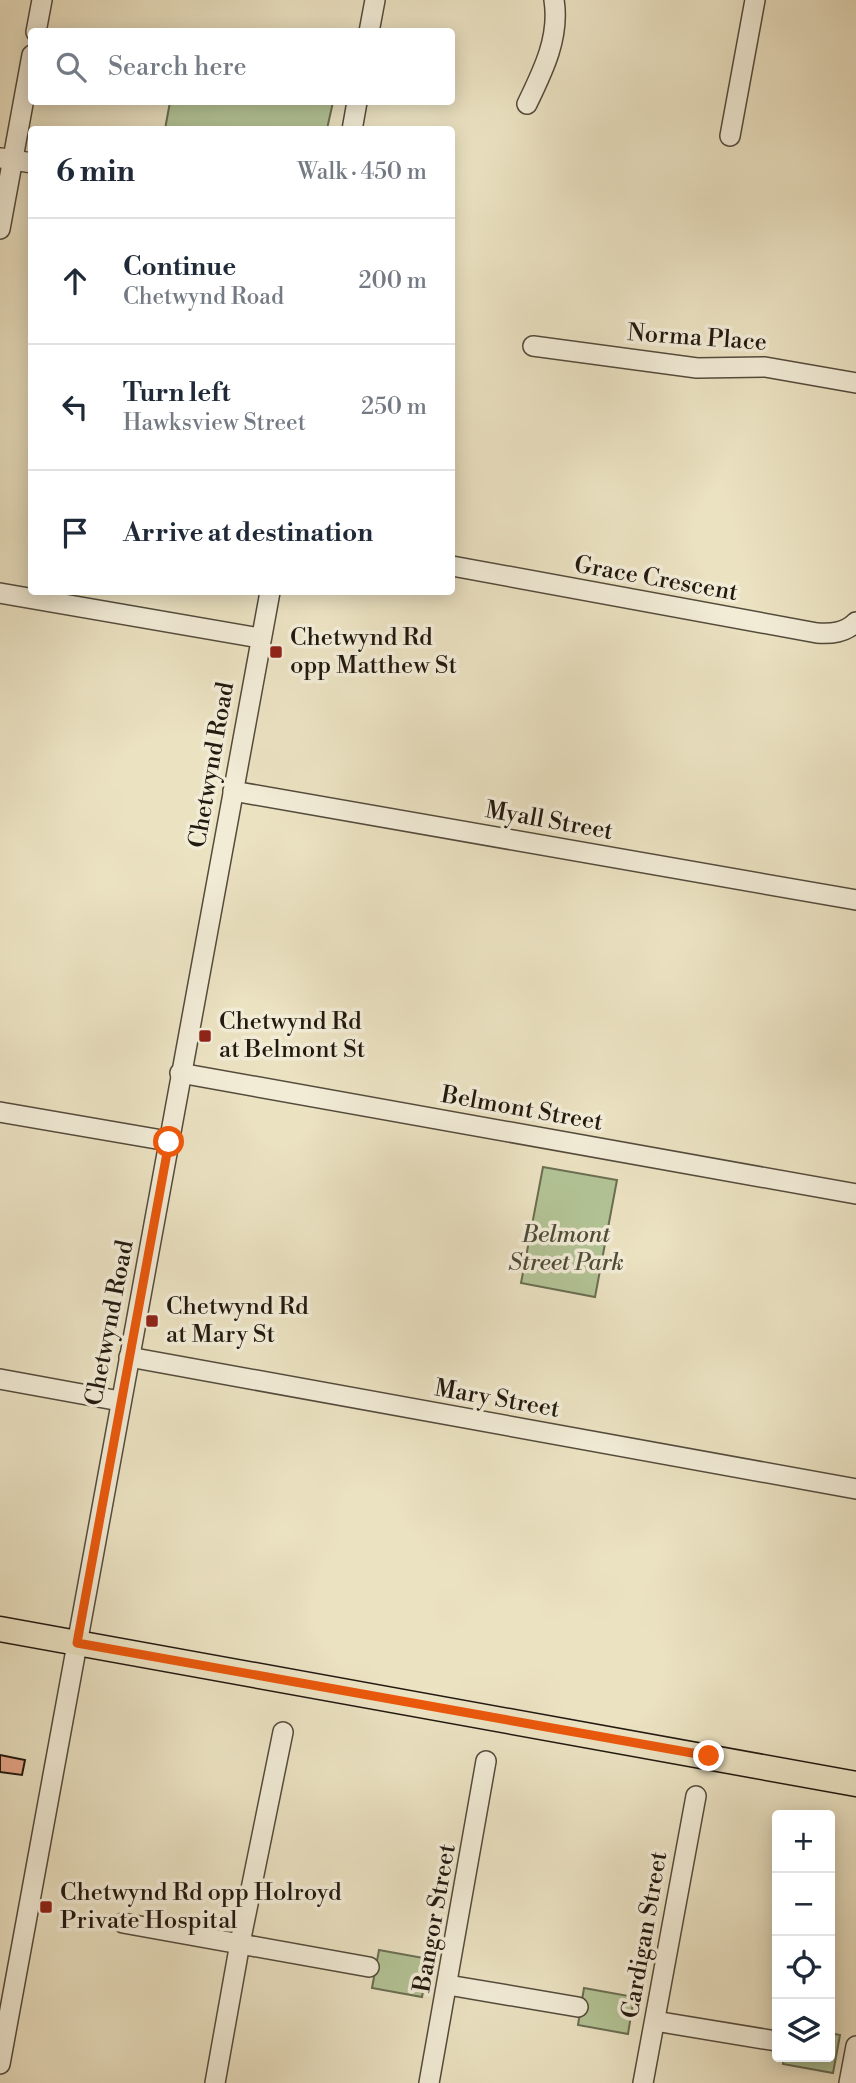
<!DOCTYPE html>
<meta charset="utf-8">
<style>
:root{--surface:#fff;--page:#f2f2f3;--text:#1f2937;--muted:#747a83;--line:#e0e1e3}
body{margin:0;font-family:"Libre Bodoni",serif;background:var(--page);color:var(--text)}
.controls{position:absolute;right:21px;bottom:21px;display:grid;overflow:hidden;border-radius:7px;box-shadow:0 4px 18px #0003}
.controls button{width:63px;height:63px;display:grid;place-items:center;padding:0;border:0;border-bottom:2px solid var(--line);background:var(--surface);color:var(--text);font:35px sans-serif}
.stop{position:absolute;width:21px;height:21px;margin:-16px;border:5px solid #ea580c;border-radius:50%;background:#fff}
.stop.end{background:#ea580c;border-color:#fff;box-shadow:0 2px 7px #0008}
.list{margin:0;padding:0;list-style:none}
h2{display:flex;justify-content:space-between;align-items:center;height:91px;margin:0;padding:0 28px;font-size:30px}
h2 small{font-size:23px;font-weight:400;color:var(--muted)}
.list li{display:grid;grid-template-columns:46px 1fr auto;gap:21px;align-items:center;box-sizing:border-box;height:126px;padding:0 28px;border-top:2px solid var(--line)}
.list b{display:block;font-size:26px;white-space:nowrap}
.list p{margin:0;font-size:23px;white-space:nowrap;color:var(--muted)}
.list em{font-size:23px;font-style:normal;color:var(--muted)}
.icon{flex:none;width:38px;height:38px;fill:none;stroke:currentColor;stroke-width:2;stroke-linecap:round;stroke-linejoin:round}
.map{position:relative;flex:none;width:856px;height:2083px;overflow:hidden}
.search{position:absolute;background:var(--surface);box-shadow:0 4px 18px #0003;left:28px;top:28px;width:427px;height:77px;display:flex;align-items:center;gap:18px;box-sizing:border-box;padding:0 24px;border-radius:7px;color:var(--muted);font-size:26px}
.panel{position:absolute;background:var(--surface);box-shadow:0 4px 18px #0003;left:28px;top:126px;width:427px;height:469px;border-radius:7px}
.map>svg:first-child{display:block}
.green{fill:#b3c496;stroke:#6a6e53;stroke-width:2}
.building{fill:#e7a78b;stroke:#221910;stroke-width:2}
.lines{fill:none;stroke-linecap:round;stroke-linejoin:round}
.minor-casing{stroke:#544b3c;stroke-width:22}
.major-casing{stroke:#221910;stroke-width:27}
.minor{stroke:#f2ecd7;stroke-width:19}
.major{stroke:#ebe2c2;stroke-width:24}
.route{stroke:#ea580c;stroke-width:9}
.poi-dot{fill:#8f2418;stroke:#f2ecd7;stroke-width:2.5}
.labels{text-anchor:middle;dominant-baseline:central;stroke-width:7;stroke-linejoin:round;paint-order:stroke}
.street-label{font-size:24px;fill:#221910;stroke:#f2ecd7}
.poi-label{font-size:24px;fill:#221910;stroke:#f2ecd7;text-anchor:start}
.park-label{font-size:24px;font-style:italic;fill:#4e4c38;stroke:#f2ecd7}
</style>
<div class="map">
<svg width="856" height="2083" viewBox="0 0 856 2083">
<rect width="100%" height="100%" fill="#ebe2c2"/>
<filter id="stains"><feTurbulence type="fractalNoise" baseFrequency=".00286" numOctaves="4"/><feColorMatrix values="0 0 0 0 .2 0 0 0 0 .09 0 0 0 0 .02 0 0 0 .5 -.17"/></filter>
<radialGradient id="worn" r=".72"><stop offset=".6" stop-color="#630" stop-opacity="0"/><stop offset="1" stop-color="#630" stop-opacity=".3"/></radialGradient>
<g class="green">
<polygon points="170,102 333,102 327,129 165,129"/>
<polygon points="543,1167 617,1180 595,1297 521,1283"/>
<polygon points="379,1950 429,1959 422,1997 372,1988"/>
<polygon points="584,1988 634,1997 628,2034 578,2025"/>
<polygon points="830,2033 840,2035 833,2073 783,2064 784,2057 830,2057"/>
</g>
<polygon class="building" points="0,1755 25,1760 22,1775 0,1772"/>
<g class="lines">
<defs>
<g id="minor">
<polyline points="36,32 42,0"/>
<polyline points="369,32 375,0"/>
<path d="M 527,104 C 543,71 560,37 554,0"/>
<polyline points="352,130 357,102"/>
<polyline points="730,136 755,0"/>
<polyline points="1,158 32,163"/>
<polyline points="0,229 32,55"/>
<polyline points="533,346 697,368 765,367 856,383"/>
<path d="M 452,566 L 817,633 C 831,634 845,633 856,622"/>
<polyline points="0,593 260,638"/>
<polyline points="233,791 856,900"/>
<polyline points="180,1073 856,1194"/>
<polyline points="0,1112 168,1141"/>
<polyline points="129,1357 856,1489"/>
<polyline points="0,1379 120,1401"/>
<polyline points="123,1923 369,1967"/>
<polyline points="448,1985 578,2007"/>
<polyline points="655,2021 776,2041"/>
<polyline points="0,2064 270,592"/>
<polyline points="215,2083 240,1943 283,1732"/>
<polyline points="429,2083 486,1761"/>
<polyline points="643,2083 696,1796"/>
<polyline points="849,2083 856,2046"/>
</g>
<polyline id="major" points="0,1629 856,1784"/>
</defs>
<use href="#minor" class="minor-casing"/>
<use href="#major" class="major-casing"/>
<use href="#minor" class="minor"/>
<use href="#major" class="major"/>
</g>
<g class="lines">
<polyline class="route" points="169,1142 77,1643 709,1756"/>
</g>
<g class="poi-dot">
<rect x="269" y="645" width="14" height="14" rx="3.5"/>
<rect x="198" y="1029" width="14" height="14" rx="3.5"/>
<rect x="145" y="1314" width="14" height="14" rx="3.5"/>
<rect x="39" y="1900" width="14" height="14" rx="3.5"/>
</g>
<g class="labels">
<g class="street-label">
<text transform="translate(697 338) rotate(4)">Norma Place</text>
<text transform="translate(656 579) rotate(10)">Grace Crescent</text>
<text transform="translate(212 765) rotate(-80)">Chetwynd Road</text>
<text transform="translate(549 821) rotate(10)">Myall Street</text>
<text transform="translate(522 1109) rotate(10)">Belmont Street</text>
<text transform="translate(110 1323) rotate(-79)">Chetwynd Road</text>
<text transform="translate(497 1399) rotate(10)">Mary Street</text>
<text transform="translate(435 1918) rotate(-80)">Bangor Street</text>
<text transform="translate(645 1935) rotate(-80)">Cardigan Street</text>
</g>
<g class="poi-label">
<text x="290" y="638">Chetwynd Rd<tspan x="290" dy="28">opp Matthew St</tspan></text>
<text x="219" y="1022">Chetwynd Rd<tspan x="219" dy="28">at Belmont St</tspan></text>
<text x="166" y="1307">Chetwynd Rd<tspan x="166" dy="28">at Mary St</tspan></text>
<text x="60" y="1893">Chetwynd Rd opp Holroyd<tspan x="60" dy="28">Private Hospital</tspan></text>
</g>
<g class="park-label">
<text x="566" y="1235">Belmont<tspan x="566" dy="28">Street Park</tspan></text>
</g>
</g>
<rect width="100%" height="100%" filter="url(#stains)"/>
<rect width="100%" height="100%" fill="url(#worn)"/>
</svg>
<div class="controls">
<button>+</button>
<button>−</button>
<button><svg class="icon" aria-label="locate" viewBox="0 0 24 24"><circle cx="12" cy="12" r="6"/><path d="M12 2v4M12 18v4M2 12h4M18 12h4"/></svg></button>
<button><svg class="icon" aria-label="layers" viewBox="0 0 24 24"><path d="M12 4l9 5-9 5-9-5zM3 14l9 5 9-5"/></svg></button>
</div>
<div class="stop" style="left:169px;top:1142px"></div>
<div class="stop end" style="left:709px;top:1756px"></div>
<div class="search"><svg class="icon" aria-label="search" viewBox="0 0 24 24"><circle cx="10" cy="10" r="6"/><path d="M15 15l6 6"/></svg>Search here</div>
<section class="panel">
<h2>6 min<small>Walk · 450 m</small></h2>
<ul class="list">
<li><svg class="icon" aria-label="ahead" viewBox="0 0 24 24"><path d="M12 20V5M6 11l6-6 6 6"/></svg><div><b>Continue</b><p>Chetwynd Road</p></div><em>200 m</em></li>
<li><svg class="icon" aria-label="left" viewBox="0 0 24 24"><path d="M17 20v-9H6M10 6l-5 5 5 5"/></svg><div><b>Turn left</b><p>Hawksview Street</p></div><em>250 m</em></li>
<li><svg class="icon" aria-label="arrive" viewBox="0 0 24 24"><path d="M6 21V4h12l-3 4 3 4H6"/></svg><div><b>Arrive at destination</b></div></li>
</ul>
</section>
</div>
